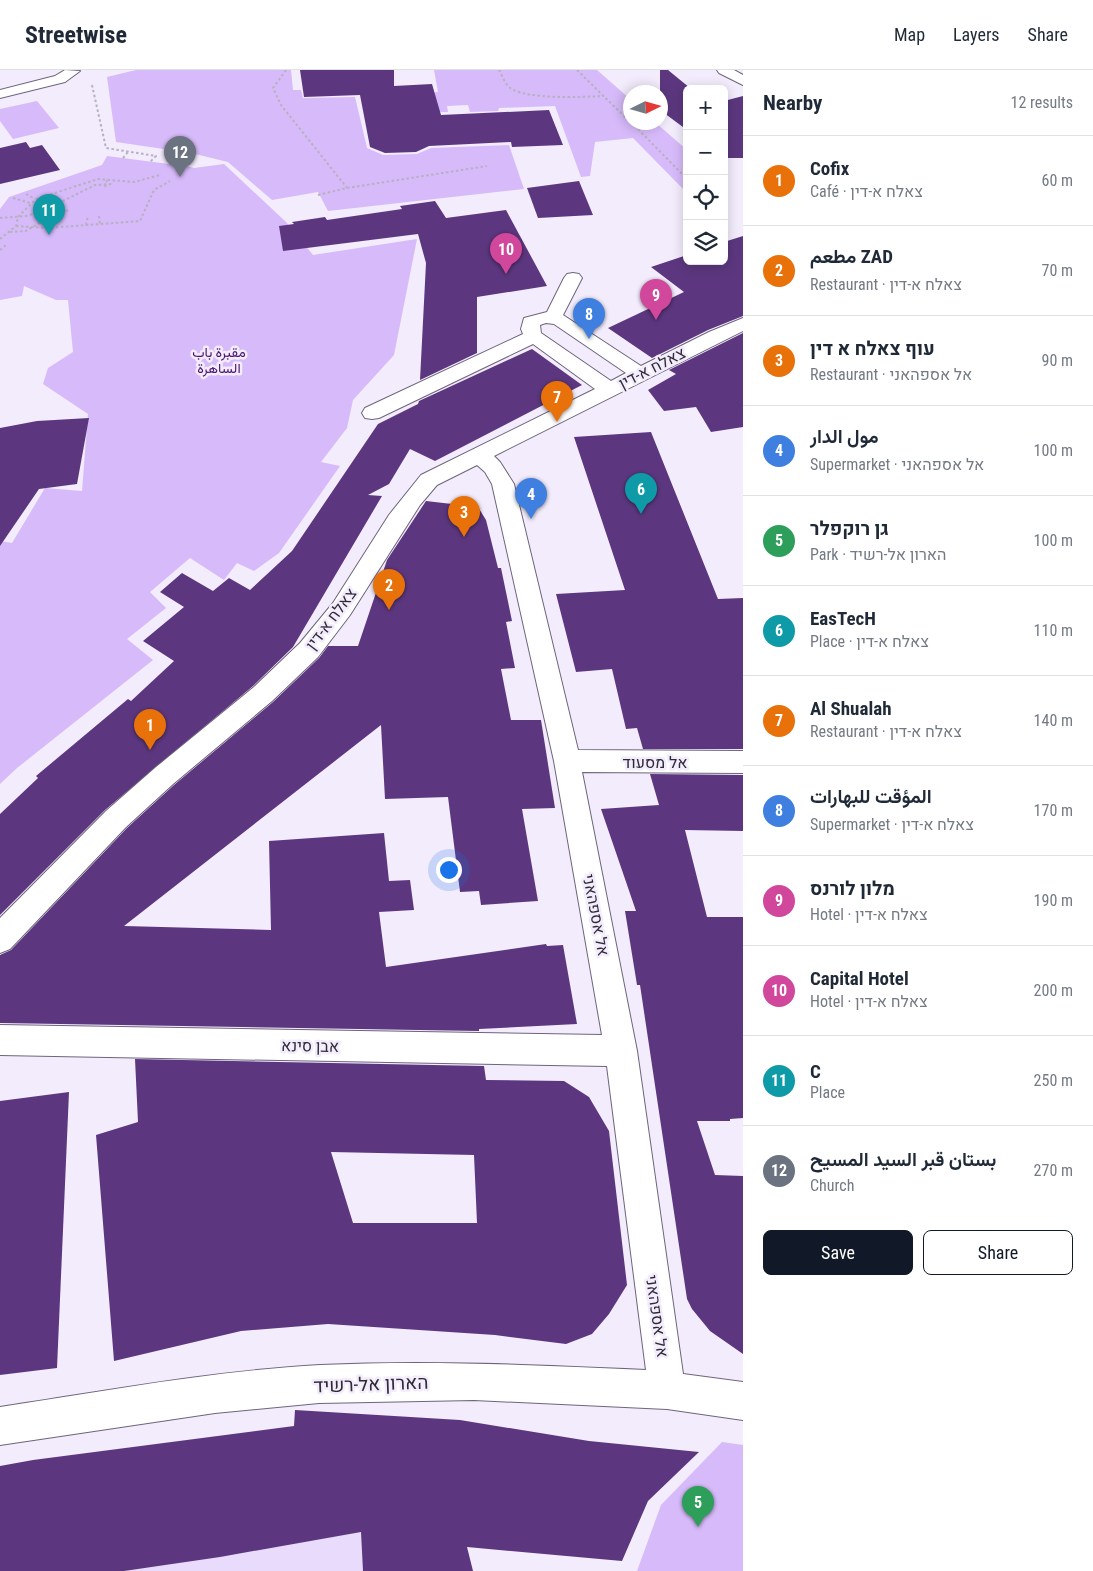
<!DOCTYPE html>
<meta charset="utf-8">
<style>
:root{--surface:#fff;--page:#f2f2f3;--text:#1f2937;--muted:#747a83;--line:#e0e1e3;--accent:#111827}
body{margin:0;font-family:"Roboto Condensed",Vazirmatn,Heebo,sans-serif;background:var(--page);color:var(--text)}
.controls{position:absolute;right:15px;top:15px;display:grid;overflow:hidden;border-radius:8px;box-shadow:0 2px 12px #0003}
.controls button{width:45px;height:45px;display:grid;place-items:center;padding:0;border:0;border-bottom:1px solid var(--line);background:var(--surface);color:var(--text);font:25px sans-serif}
.compass{position:absolute;left:623px;top:15px;width:45px;height:45px;border-radius:50%;background:var(--surface);box-shadow:0 2px 12px #0003;rotate:85deg}
.you{position:absolute;left:448px;top:799px;width:18px;height:18px;margin:-12px;border:4px solid #fff;border-radius:50%;background:#1a73e8;box-shadow:0 0 0 8px #1a73e833}
.badge{display:grid;place-items:center;width:32px;height:32px;border-radius:50%;background:var(--accent);color:#fff;font-size:16px;font-weight:700}
.pin{position:absolute;translate:-50% -41px;filter:drop-shadow(0 1px 2px #0008)}
.pin::after{content:'';position:absolute;top:26px;width:18px;height:15px;background:inherit;clip-path:polygon(0 0,100% 0,50% 100%)}
.list{margin:0;padding:0;list-style:none}
h2{display:flex;justify-content:space-between;align-items:center;height:65px;margin:0;padding:0 20px;font-size:21px}
h2 small{font-size:16px;font-weight:400;color:var(--muted)}
.list li{display:grid;grid-template-columns:32px 1fr auto;gap:15px;align-items:center;box-sizing:border-box;height:90px;padding:0 20px;border-top:1px solid var(--line)}
.list b{display:block;font-size:19px;white-space:nowrap}
.list p{margin:0;font-size:16px;white-space:nowrap;color:var(--muted)}
.list em{font-size:16px;font-style:normal;color:var(--muted)}
.actions{display:flex;gap:10px;padding:15px 20px}
.actions a{flex:1;padding:11px 0;border:1px solid var(--accent);border-radius:8px;text-align:center;font-size:18px;color:var(--accent)}
.actions .main{background:var(--accent);color:#fff}
.icon{flex:none;width:28px;height:28px;fill:none;stroke:currentColor;stroke-width:2;stroke-linecap:round;stroke-linejoin:round}
.map{position:relative;flex:none;width:743px;height:1501px;overflow:hidden}
header{display:flex;align-items:center;gap:30px;box-sizing:border-box;height:70px;padding:0 25px;background:var(--surface);border-bottom:1px solid var(--line)}
header strong{font-size:24px}
nav{display:flex;gap:28px;margin-inline-start:auto;font-size:18px}
main{display:flex}
aside{flex:1;background:var(--surface)}
.map>svg:first-child{display:block}
.built{fill:#e9dbfc}
.green{fill:#d7bafa}
.building{fill:#5c377f;fill-rule:evenodd}
.lines{fill:none;stroke-linecap:round;stroke-linejoin:round}
.minor-casing{stroke:#6e647b;stroke-width:2}
.path{stroke:#b7b1bf;stroke-width:2;stroke-dasharray:2.5 2.5;stroke-linecap:butt}
.minor{fill:#fff;fill-rule:evenodd}
.path-bridge{stroke:#b7b1bf;stroke-width:2;stroke-dasharray:2.5 2.5;stroke-linecap:butt}
.labels{text-anchor:middle;dominant-baseline:central;stroke-width:5;stroke-linejoin:round;paint-order:stroke}
.far-park-label{font-size:14px;fill:#4a1473;stroke:#f3ecfc}
.street-label{font-size:16px;fill:#2f2b35;stroke:#f3ecfc}
.near-street-label{font-size:19px;fill:#2f2b35;stroke:#f3ecfc}
</style>
<header>
<strong>Streetwise</strong>
<nav><a>Map</a><a>Layers</a><a>Share</a></nav>
</header>
<main>
<div class="map">
<svg width="743" height="1501" viewBox="0 0 743 1501">
<rect width="100%" height="100%" fill="#f3ecfc"/>
<polygon class="built" points="377,1434 387,1501 0,1501"/>
<g class="green">
<polygon points="136,0 291,0 293,20 301,20 303,28 355,27 367,78 383,85 417,84 431,78 509,75 524,119 328,141 318,122 272,130 228,92 191,83 116,72 107,7"/>
<polygon points="434,0 597,0 630,29 630,52 656,53 687,80 687,123 633,68 595,72 590,106 581,107 555,36 499,38 498,41 470,42 468,35 447,36 448,42 425,42 419,24 438,22"/>
<polygon points="37,31 59,58 13,69 0,51 0,39"/>
<polygon points="107,86 169,94 173,92 194,98 224,94 286,152 313,185 417,169 394,285 353,330 347,358 321,392 340,396 279,483 254,501 237,493 224,510 190,488 150,522 166,538 127,569 153,590 17,698 0,714 0,471 12,473 45,418 82,421 88,344 43,314 48,298 73,282 68,230 56,230 24,216 22,226 0,230 0,139 9,127 102,95"/>
<polygon points="722,1372 743,1375 743,1501 637,1501 661,1435"/>
</g>
<g class="building">
<polygon points="300,0 394,0 394,16 432,14 441,45 549,40 563,75 512,77 511,72 429,76 416,82 385,83 370,77 360,25 304,27"/>
<polygon points="660,0 668,0 690,18 699,17 701,19 687,19 687,60 660,40"/>
<polygon points="743,26 743,88 724,88 724,31"/>
<polygon points="26,72 30,78 42,75 60,100 0,114 0,78"/>
<polygon points="579,111 593,145 538,148 527,118"/>
<polygon points="435,131 446,148 506,140 547,216 477,227 477,283 420,310 426,193 418,164 283,181 279,156 294,154 292,152 325,147 327,150 402,139 400,136"/>
<polygon points="743,166 743,246 708,260 652,288 608,258 684,222 651,197 687,185 687,191 724,191 724,172"/>
<polygon points="743,263 743,357 711,362 696,337 664,341 648,320 676,304 669,300"/>
<polygon points="532,279 582,315 435,391 410,379 389,414 368,425 382,426 293,577 253,616 105,740 0,845 0,744 38,708 36,706 128,629 131,631 174,591 143,571 184,537 160,522 182,503 213,521 229,508 250,520 292,481 378,354 418,334 419,331"/>
<polygon points="89,348 77,414 39,419 0,476 0,358 37,351"/>
<polygon points="651,362 718,529 743,528 743,679 643,679 637,658 626,659 612,599 576,602 556,524 625,520 574,367"/>
<polygon points="426,431 478,437 486,450 498,498 501,498 512,551 506,552 515,598 501,599 511,650 541,650 555,738 522,739 538,831 481,835 479,821 460,822 448,727 385,729 381,655 124,856 271,860 269,771 384,763 389,811 410,810 414,840 379,842 386,897 546,874 547,876 563,875 577,954 479,959 479,961 0,953 0,885 11,880 127,758 174,715 273,632 319,588 328,576 358,576 387,490"/>
<polygon points="650,704 743,705 743,761 685,760 707,847 743,847 743,1048 730,1049 730,1051 697,1051 715,1105 743,1106 743,1284 710,1261 692,1239 687,1229 640,915 637,915 625,841 636,841 601,739 659,735"/>
<path d="M 135,989 L 484,996 L 486,1010 L 564,1011 L 589,1027 L 609,1061 L 627,1215 L 609,1244 L 592,1264 L 566,1274 L 495,1265 L 328,1254 L 241,1261 L 114,1291 L 96,1065 L 138,1052 ZM 331,1082 L 474,1085 L 477,1153 L 353,1153 Z"/>
<polygon points="69,1022 57,1298 0,1305 0,1031"/>
<polygon points="295,1340 460,1350 589,1371 699,1382 648,1431 622,1491 467,1477 473,1501 363,1501 361,1462 220,1487 124,1501 0,1501 0,1396 33,1390 294,1356"/>
</g>
<g class="lines">
<defs>
<g id="minor">
<polygon points="65,0 80,1 65,12 0,28 0,20 55,6"/>
<polygon points="717,0 734,0 743,5 743,15 719,3"/>
<path d="M 573,203 L 579,204 L 582,208 L 563,245 L 641,296 L 709,262 L 743,248 L 743,261 L 494,386 L 500,392 L 514,414 L 578,680 L 743,681 L 743,703 L 582,702 L 637,981 L 683,1304 L 743,1312 L 743,1350 L 667,1339 L 474,1330 L 319,1333 L 215,1343 L 0,1375 L 0,1337 C 106,1321 213,1301 320,1295 C 428,1290 537,1295 646,1300 L 607,996 L 0,985 L 0,955 L 602,965 L 554,691 L 492,414 L 485,402 L 477,395 L 437,415 L 420,435 L 350,545 L 318,587 L 272,631 L 173,714 L 126,757 L 10,879 L 0,883 L 0,848 L 106,741 L 155,698 L 254,617 L 300,573 L 333,533 L 389,445 L 421,405 L 595,319 L 533,274 L 379,348 L 372,349 L 365,348 L 362,343 L 365,338 L 523,264 L 521,259 L 524,248 L 547,242 L 564,208 L 567,204 ZM 546,253 L 554,254 L 626,303 L 611,311 L 541,263 L 540,255 Z"/>
</g>
</defs>
<use href="#minor" class="minor-casing"/>
<g class="path">
<polyline points="286,0 273,18 281,35 347,118"/>
<path d="M 499,0 C 502,5 504,12 509,17 C 523,30 584,27 604,26"/>
<polyline points="577,0 630,52"/>
<polyline points="92,15 106,78 156,86 150,92"/>
<polyline points="631,52 687,109"/>
<polyline points="123,88 128,82"/>
<polyline points="26,124 35,129"/>
<polyline points="318,125 347,118 487,96"/>
<polyline points="13,128 30,133"/>
<polyline points="56,143 70,140"/>
<polyline points="99,146 100,154"/>
<polyline points="0,148 26,146 52,139"/>
<polyline points="86,155 88,146"/>
<polyline points="16,156 47,158 140,151 154,120 170,111"/>
<polyline points="10,162 26,161 56,143 52,139 57,134 95,115 112,114"/>
<polyline points="0,169 16,156 18,147 36,129 98,109 134,112 160,105"/>
<polyline points="0,180 6,175"/>
</g>
<use href="#minor" class="minor"/>
<polyline class="path-bridge" points="105,117 107,110"/>
</g>
<g class="labels">
<g class="far-park-label">
<text x="219" y="282">مقبرة باب<tspan x="219" dy="16">الساهرة</tspan></text>
</g>
<g class="street-label">
<text transform="translate(652 298) rotate(-27)">צאלח א-דין</text>
<text transform="translate(331 549) rotate(-53)">צאלח א-דין</text>
<text x="655" y="692">אל מסעוד</text>
<text transform="translate(596 845) rotate(79)">אל אספהאני</text>
<text transform="translate(310 976) rotate(1)">אבן סינא</text>
<text transform="translate(657 1246) rotate(82)">אל אספהאני</text>
</g>
<g class="near-street-label">
<text transform="translate(371 1314) rotate(-2)">הארון אל-רשיד</text>
</g>
</g>
</svg>
<div class="controls">
<button>+</button>
<button>−</button>
<button><svg class="icon" aria-label="locate" viewBox="0 0 24 24"><circle cx="12" cy="12" r="6"/><path d="M12 2v4M12 18v4M2 12h4M18 12h4"/></svg></button>
<button><svg class="icon" aria-label="layers" viewBox="0 0 24 24"><path d="M12 4l9 5-9 5-9-5zM3 14l9 5 9-5"/></svg></button>
</div>
<svg class="compass" viewBox="-18 -18 36 36"><path d="M0-13l5 13h-10z" fill="#e53935"/><path d="M0 13l5-13h-10z" fill="#747a83"/></svg>
<div class="you"></div>
<div class="pin badge" style="left:150px;top:680px;background:#e8710a">1</div>
<div class="pin badge" style="left:389px;top:540px;background:#e8710a">2</div>
<div class="pin badge" style="left:464px;top:467px;background:#e8710a">3</div>
<div class="pin badge" style="left:531px;top:449px;background:#3f7fe0">4</div>
<div class="pin badge" style="left:698px;top:1457px;background:#2e9e5b">5</div>
<div class="pin badge" style="left:641px;top:444px;background:#0f9aa8">6</div>
<div class="pin badge" style="left:557px;top:352px;background:#e8710a">7</div>
<div class="pin badge" style="left:589px;top:269px;background:#3f7fe0">8</div>
<div class="pin badge" style="left:656px;top:250px;background:#d1479c">9</div>
<div class="pin badge" style="left:506px;top:204px;background:#d1479c">10</div>
<div class="pin badge" style="left:49px;top:165px;background:#0f9aa8">11</div>
<div class="pin badge" style="left:180px;top:107px;background:#6b7280">12</div>
</div>
<aside>
<h2>Nearby<small>12 results</small></h2>
<ul class="list">
<li><span class="badge" style="background:#e8710a">1</span><div><b>Cofix</b><p>Café · צאלח א-דין</p></div><em>60 m</em></li>
<li><span class="badge" style="background:#e8710a">2</span><div><b>مطعم ZAD</b><p>Restaurant · צאלח א-דין</p></div><em>70 m</em></li>
<li><span class="badge" style="background:#e8710a">3</span><div><b>עוף צאלח א דין</b><p>Restaurant · אל אספהאני</p></div><em>90 m</em></li>
<li><span class="badge" style="background:#3f7fe0">4</span><div><b>مول الدار</b><p>Supermarket · אל אספהאני</p></div><em>100 m</em></li>
<li><span class="badge" style="background:#2e9e5b">5</span><div><b>גן רוקפלר</b><p>Park · הארון אל-רשיד</p></div><em>100 m</em></li>
<li><span class="badge" style="background:#0f9aa8">6</span><div><b>EasTecH</b><p>Place · צאלח א-דין</p></div><em>110 m</em></li>
<li><span class="badge" style="background:#e8710a">7</span><div><b>Al Shualah</b><p>Restaurant · צאלח א-דין</p></div><em>140 m</em></li>
<li><span class="badge" style="background:#3f7fe0">8</span><div><b>المؤقت للبهارات</b><p>Supermarket · צאלח א-דין</p></div><em>170 m</em></li>
<li><span class="badge" style="background:#d1479c">9</span><div><b>מלון לורנס</b><p>Hotel · צאלח א-דין</p></div><em>190 m</em></li>
<li><span class="badge" style="background:#d1479c">10</span><div><b>Capital Hotel</b><p>Hotel · צאלח א-דין</p></div><em>200 m</em></li>
<li><span class="badge" style="background:#0f9aa8">11</span><div><b>C</b><p>Place</p></div><em>250 m</em></li>
<li><span class="badge" style="background:#6b7280">12</span><div><b>بستان قبر السيد المسيح</b><p>Church</p></div><em>270 m</em></li>
</ul>
<div class="actions"><a class="main">Save</a><a>Share</a></div>
</aside>
</main>
